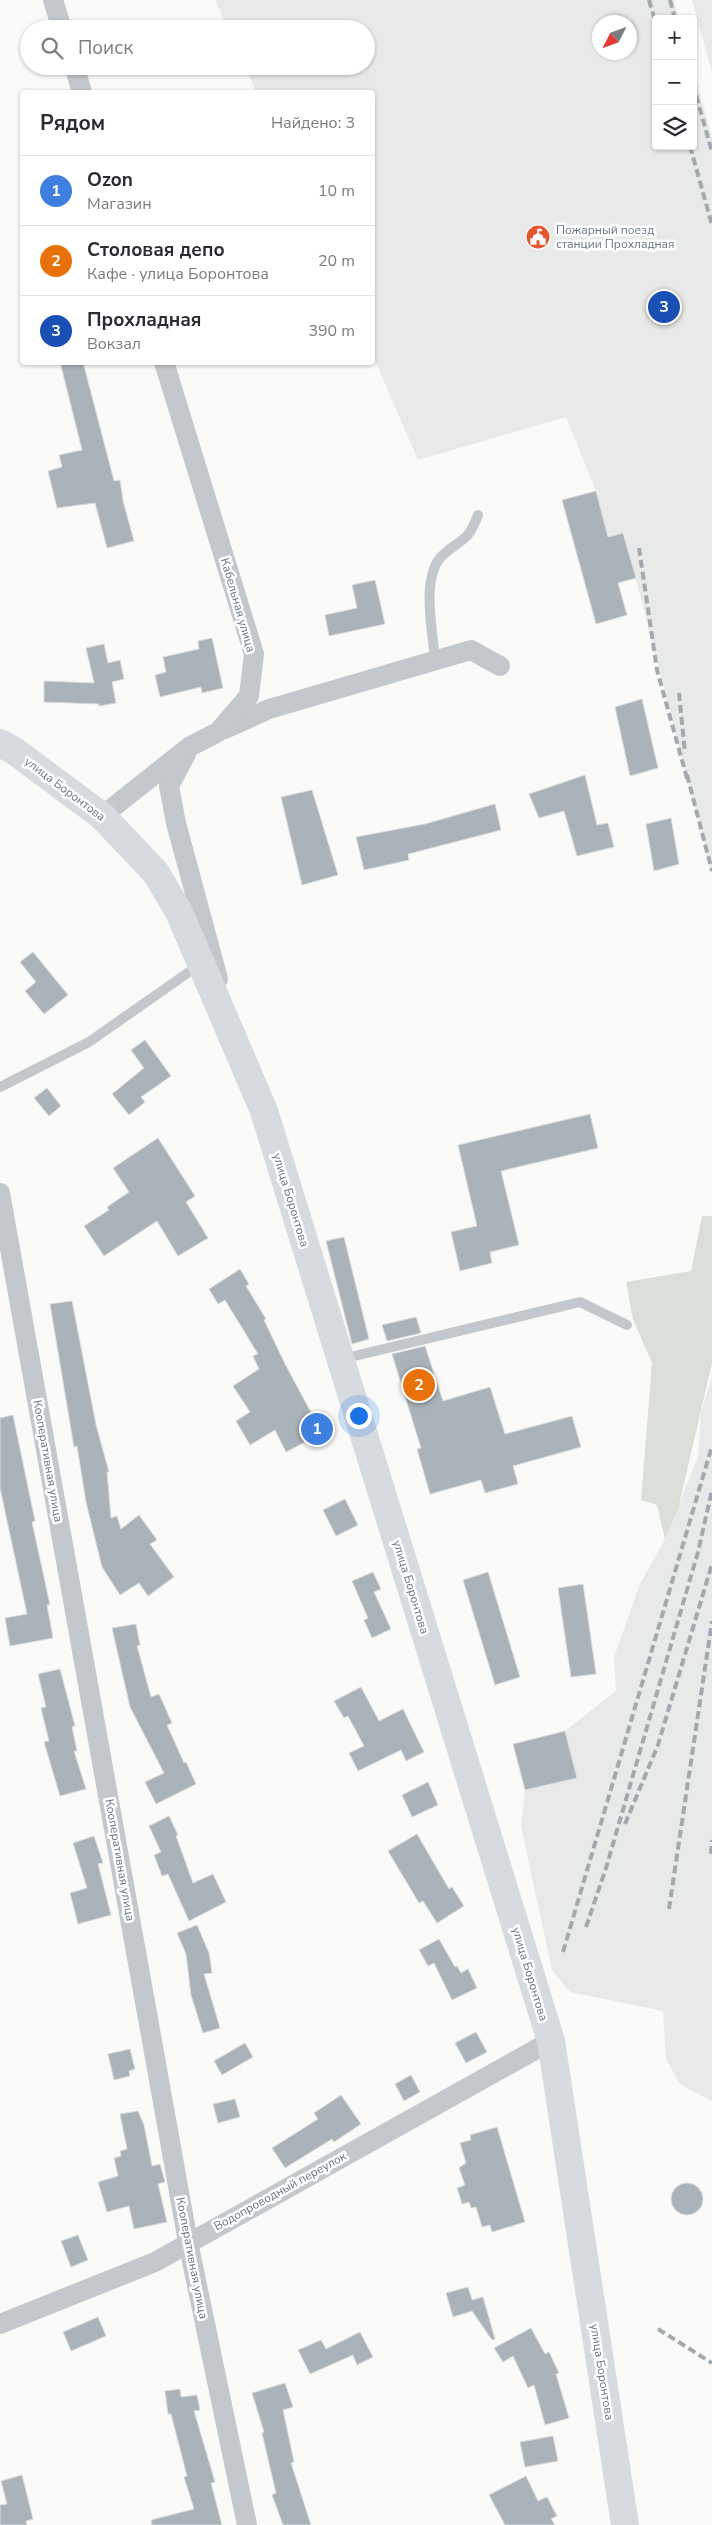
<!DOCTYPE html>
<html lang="ru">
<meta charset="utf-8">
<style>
:root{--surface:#fff;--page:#f7f7f7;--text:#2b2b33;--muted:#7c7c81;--line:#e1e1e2;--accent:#e4572e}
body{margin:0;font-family:"Nunito Sans",sans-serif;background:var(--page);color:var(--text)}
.controls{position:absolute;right:15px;top:15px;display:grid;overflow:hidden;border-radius:5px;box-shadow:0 1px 4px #0004}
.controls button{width:45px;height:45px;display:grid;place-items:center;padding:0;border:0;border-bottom:1px solid var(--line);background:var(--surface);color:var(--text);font:25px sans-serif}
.compass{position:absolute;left:592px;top:15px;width:45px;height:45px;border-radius:50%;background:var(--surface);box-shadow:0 1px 4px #0004;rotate:228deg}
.you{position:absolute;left:358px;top:1415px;width:18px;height:18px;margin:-12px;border:4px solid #fff;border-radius:50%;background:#1a73e8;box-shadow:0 0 0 8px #1a73e833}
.badge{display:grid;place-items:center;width:32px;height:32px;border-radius:50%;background:var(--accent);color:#fff;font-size:16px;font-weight:700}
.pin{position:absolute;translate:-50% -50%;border:2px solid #fff;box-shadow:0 1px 5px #0006}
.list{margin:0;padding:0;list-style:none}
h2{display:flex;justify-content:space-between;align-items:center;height:65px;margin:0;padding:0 20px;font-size:21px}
h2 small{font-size:16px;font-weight:400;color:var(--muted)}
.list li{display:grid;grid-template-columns:32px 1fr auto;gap:15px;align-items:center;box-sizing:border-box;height:70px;padding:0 20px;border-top:1px solid var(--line)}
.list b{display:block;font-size:19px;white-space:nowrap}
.list p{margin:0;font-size:16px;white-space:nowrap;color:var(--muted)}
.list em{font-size:16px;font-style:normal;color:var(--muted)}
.icon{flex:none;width:28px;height:28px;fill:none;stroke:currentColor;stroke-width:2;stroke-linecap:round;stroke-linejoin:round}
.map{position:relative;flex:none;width:712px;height:2525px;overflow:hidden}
.search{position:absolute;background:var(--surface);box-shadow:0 1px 4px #0004;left:20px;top:20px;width:355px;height:55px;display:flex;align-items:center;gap:12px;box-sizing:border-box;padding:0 18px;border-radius:28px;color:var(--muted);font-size:19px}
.panel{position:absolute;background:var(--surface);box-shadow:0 1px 4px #0004;left:20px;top:90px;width:355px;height:275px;border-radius:5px}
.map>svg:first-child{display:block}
.built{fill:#e8e9e9;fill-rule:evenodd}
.green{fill:#dadfd7}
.building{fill:#aab3b9;stroke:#dcdcda}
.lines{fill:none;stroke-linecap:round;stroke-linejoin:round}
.lane{stroke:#c3c8cc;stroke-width:10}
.street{stroke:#c3c8cc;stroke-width:20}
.secondary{stroke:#d6dbdf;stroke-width:28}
.rail{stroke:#a2aab0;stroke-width:4;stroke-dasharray:8 4;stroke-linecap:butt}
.labels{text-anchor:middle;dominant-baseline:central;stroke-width:5;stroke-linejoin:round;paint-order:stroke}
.poi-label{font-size:12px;fill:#657683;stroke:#fff;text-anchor:start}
.street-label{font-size:12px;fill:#657683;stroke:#fff}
</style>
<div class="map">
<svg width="712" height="2525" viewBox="0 0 712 2525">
<rect width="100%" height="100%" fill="#fafaf8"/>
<g class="built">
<path d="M 215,0 L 674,0 L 680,19 L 656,19 L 656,146 L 693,146 L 693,69 L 712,137 L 712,875 L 624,533 L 608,537 L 596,491 L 566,417 L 418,460 L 373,356 L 372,92 L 256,92 L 245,66 L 366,66 L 366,29 L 228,29 ZM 600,22 L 630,22 L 630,52 L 600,52 Z"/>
<polygon points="692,0 712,0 712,72"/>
<polygon points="712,1377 712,2101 680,2084 666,2059 663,2011 570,1992 552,1970 521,1826 525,1790 576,1778 565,1731 616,1691 614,1657 640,1584 665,1539 698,1457 701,1413"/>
</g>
<polygon class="green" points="702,1216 712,1216 712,1363 678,1509 665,1539 657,1505 641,1500 652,1363 633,1319 626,1282 691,1271"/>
<g class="building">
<polygon points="60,362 83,362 114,481 120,480 123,501 134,541 107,548 95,503 57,508 48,471 62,467 59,455 82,450"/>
<polygon points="596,491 608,537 623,533 636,578 618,583 627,615 596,624 562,500"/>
<polygon points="375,580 385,624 329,636 325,615 357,608 352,585"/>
<polygon points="212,638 223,688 202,693 201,687 160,697 155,675 166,672 163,657 199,649 198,641"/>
<polygon points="104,644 108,663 120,660 124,679 112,682 116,703 99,706 99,704 44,702 44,681 94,683 86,648"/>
<polygon points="642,699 658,768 630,776 615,707"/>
<polygon points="585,775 597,825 608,823 614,847 577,856 564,811 539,818 529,794"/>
<polygon points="312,790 338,875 302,885 281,797"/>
<polygon points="495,804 501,830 408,854 409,860 364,870 356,837 425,824"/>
<polygon points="671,818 679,864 654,871 646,824"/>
<polygon points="33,952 68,995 44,1014 25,991 36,982 20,962"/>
<polygon points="145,1040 171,1076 141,1097 145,1102 129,1115 112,1094 144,1068 131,1050"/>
<polygon points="47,1088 61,1106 49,1116 34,1098"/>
<polygon points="590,1114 598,1148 501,1171 519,1245 490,1252 492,1263 460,1271 451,1232 477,1226 458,1145"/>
<polygon points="158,1138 195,1196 186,1202 208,1238 178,1256 157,1221 104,1256 84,1226 109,1210 107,1207 129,1192 113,1168"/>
<polygon points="344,1237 369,1339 352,1344 326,1241"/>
<polygon points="240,1269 249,1284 246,1286 266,1319 264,1320 285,1364 322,1433 286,1452 275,1430 250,1445 236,1421 250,1412 233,1386 259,1369 253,1356 258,1354 225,1300 218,1304 209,1289"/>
<polygon points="72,1301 96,1425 109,1472 107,1472 111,1518 117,1516 121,1529 139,1515 157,1540 150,1544 174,1577 148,1596 139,1583 120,1595 102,1567 86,1502 77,1446 74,1447 50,1304"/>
<polygon points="416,1317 421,1333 387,1341 382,1325"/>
<polygon points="425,1346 443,1401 490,1387 505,1434 572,1416 581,1447 513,1466 518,1484 485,1493 481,1480 430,1494 417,1449 421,1448 392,1354"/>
<polygon points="13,1415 35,1521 32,1522 50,1605 47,1605 53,1638 10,1646 5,1618 27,1614 0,1488 0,1418"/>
<polygon points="345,1499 358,1525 336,1536 323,1510"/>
<polygon points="373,1572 381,1589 374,1592 391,1629 372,1638 364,1620 368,1618 352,1581"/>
<polygon points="488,1572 520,1677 495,1685 463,1580"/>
<polygon points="583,1584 596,1674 571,1677 558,1588"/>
<polygon points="136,1624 140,1645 137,1646 151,1697 159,1694 172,1723 167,1725 184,1763 186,1762 196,1784 156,1804 145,1782 164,1773 130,1707 112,1628"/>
<polygon points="60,1669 75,1726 72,1727 77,1751 74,1751 86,1789 60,1796 44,1742 49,1741 41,1708 46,1707 38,1674"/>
<polygon points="361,1687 379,1721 403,1709 424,1752 406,1761 401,1750 358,1771 349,1753 364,1746 348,1716 344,1718 334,1701"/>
<polygon points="565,1731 577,1778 525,1790 513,1744"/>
<polygon points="428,1782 438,1805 412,1817 402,1795"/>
<polygon points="169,1816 178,1835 176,1836 193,1883 213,1874 226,1902 189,1921 168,1874 162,1876 154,1855 161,1852 149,1826"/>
<polygon points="417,1834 449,1889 452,1887 464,1906 437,1923 423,1901 419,1903 388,1851"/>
<polygon points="94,1836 103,1863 98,1864 111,1915 78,1924 70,1893 87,1888 73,1843"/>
<polygon points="197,1925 209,1953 212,1973 204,1974 220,2028 203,2033 191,1995 186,1954 177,1933"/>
<polygon points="439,1939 455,1967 457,1966 461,1973 468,1969 477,1988 452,2000 434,1963 428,1966 419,1950"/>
<polygon points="476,2032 487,2052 466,2063 455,2043"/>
<polygon points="245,2043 253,2057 222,2075 214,2061"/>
<polygon points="130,2049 135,2069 129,2071 130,2076 114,2080 108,2054"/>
<polygon points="411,2075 420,2092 404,2101 395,2084"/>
<polygon points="341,2095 361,2124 334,2142 332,2139 285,2168 272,2148 318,2119 314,2113"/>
<polygon points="235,2099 240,2117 218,2123 213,2104"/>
<polygon points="138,2111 144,2125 152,2166 160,2164 164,2178 165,2182 158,2184 167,2222 134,2229 129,2206 107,2212 98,2182 118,2176 114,2158 121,2156 120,2151 127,2149 120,2114"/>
<polygon points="497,2127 525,2222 492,2232 490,2225 482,2227 476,2207 471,2208 469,2202 462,2204 457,2188 465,2185 459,2168 466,2163 460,2143 471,2140 470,2135"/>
<circle cx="687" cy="2199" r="16"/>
<polygon points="78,2235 88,2260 71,2267 61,2241"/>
<polygon points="468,2287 472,2300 483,2297 495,2339 492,2340 472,2311 453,2317 446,2293"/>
<polygon points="98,2317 106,2336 71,2351 63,2332"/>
<polygon points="531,2328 545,2354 549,2352 559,2373 556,2374 569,2418 545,2425 534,2385 528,2388 513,2356 503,2362 494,2348"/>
<polygon points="360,2332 373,2357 357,2365 353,2355 310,2374 298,2350 321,2340 326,2349"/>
<polygon points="285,2383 293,2407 283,2410 294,2462 291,2463 311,2525 283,2525 272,2495 276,2493 262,2433 264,2432 252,2393"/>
<polygon points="180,2389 181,2397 197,2395 200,2410 194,2411 215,2482 211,2483 222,2525 152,2525 151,2520 194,2509 184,2477 187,2476 171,2414 168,2414 165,2391"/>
<polygon points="553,2436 558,2461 525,2467 520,2442"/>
<polygon points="22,2475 33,2519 26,2521 27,2525 0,2525 0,2505 7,2504 1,2481"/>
<polygon points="526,2476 538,2501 547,2497 557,2516 551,2519 555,2525 505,2525 489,2495"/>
</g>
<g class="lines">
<g class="lane">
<path d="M 435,660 C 433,631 420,576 443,555 C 462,537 467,544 478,515"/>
<polyline points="0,1087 89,1042 199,965"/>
<polyline points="342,1359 580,1302 627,1325"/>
</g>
<g class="street">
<polyline points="53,0 62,29"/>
<polyline points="74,66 82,92"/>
<polyline points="225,729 269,709 471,650 500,666"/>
<polyline points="186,754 169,786 176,823 218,979"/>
<polyline points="102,816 189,747 218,732 249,696 254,654 164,362"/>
<polyline points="0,1193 188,2242 247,2525"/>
<polyline points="0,2324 155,2262 551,2041"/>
</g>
<polyline class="secondary" points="0,743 13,750 102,816 156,873 179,912 264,1111 551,2041 625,2525"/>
<g class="rail">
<polyline points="649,0 656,24"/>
<polyline points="670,0 675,19"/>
<polyline points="693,84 712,152"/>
<polyline points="690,146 712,225"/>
<polyline points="639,548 657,670 688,782"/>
<polyline points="679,693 685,753"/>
<polyline points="687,775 712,871"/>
<polyline points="625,1824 658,1745 712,1564"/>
<polyline points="711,1854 712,1840"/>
<polyline points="669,1909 712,1621"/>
<polyline points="586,1927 606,1868 698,1552 712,1490"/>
<polyline points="563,1952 712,1446"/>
<polyline points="658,2329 712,2363"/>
</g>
</g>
<defs>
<symbol id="civic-disc" viewBox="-11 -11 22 22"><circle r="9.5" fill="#e4572e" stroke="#fff"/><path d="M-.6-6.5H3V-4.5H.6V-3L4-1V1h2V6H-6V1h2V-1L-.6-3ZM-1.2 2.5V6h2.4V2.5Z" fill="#fff"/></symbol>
</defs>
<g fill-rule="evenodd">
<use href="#civic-disc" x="524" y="223" width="28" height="28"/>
</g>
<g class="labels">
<g class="poi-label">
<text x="556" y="230">Пожарный поезд<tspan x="556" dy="14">станции Прохладная</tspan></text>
</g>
<g class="street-label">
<text transform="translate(238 605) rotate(74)">Кабельная улица</text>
<text transform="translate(65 789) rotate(37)">улица Боронтова</text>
<text transform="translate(291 1200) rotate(73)">улица Боронтова</text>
<text transform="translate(48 1461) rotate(80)">Кооперативная улица</text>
<text transform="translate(411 1587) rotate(73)">улица Боронтова</text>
<text transform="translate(120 1860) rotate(80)">Кооперативная улица</text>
<text transform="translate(530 1974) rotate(73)">улица Боронтова</text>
<text transform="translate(280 2191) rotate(-29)">Водопроводный переулок</text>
<text transform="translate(192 2258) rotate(79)">Кооперативная улица</text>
<text transform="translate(602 2372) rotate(81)">улица Боронтова</text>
</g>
</g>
</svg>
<div class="controls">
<button>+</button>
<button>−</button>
<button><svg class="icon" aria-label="layers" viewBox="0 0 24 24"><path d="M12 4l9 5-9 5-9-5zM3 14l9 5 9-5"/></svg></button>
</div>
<svg class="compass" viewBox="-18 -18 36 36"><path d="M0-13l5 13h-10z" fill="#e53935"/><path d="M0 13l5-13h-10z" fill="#7c7c81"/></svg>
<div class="you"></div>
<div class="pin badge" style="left:317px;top:1429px;background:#3f7fe0">1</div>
<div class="pin badge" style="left:419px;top:1385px;background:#e8710a">2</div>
<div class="pin badge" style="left:664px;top:307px;background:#1a4fb4">3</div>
<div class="search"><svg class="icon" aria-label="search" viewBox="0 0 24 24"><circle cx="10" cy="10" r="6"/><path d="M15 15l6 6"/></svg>Поиск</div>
<section class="panel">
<h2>Рядом<small>Найдено: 3</small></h2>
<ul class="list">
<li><span class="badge" style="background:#3f7fe0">1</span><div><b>Ozon</b><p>Магазин</p></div><em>10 m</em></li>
<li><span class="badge" style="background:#e8710a">2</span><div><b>Столовая депо</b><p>Кафе · улица Боронтова</p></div><em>20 m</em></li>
<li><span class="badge" style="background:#1a4fb4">3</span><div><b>Прохладная</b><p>Вокзал</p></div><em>390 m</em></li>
</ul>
</section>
</div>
